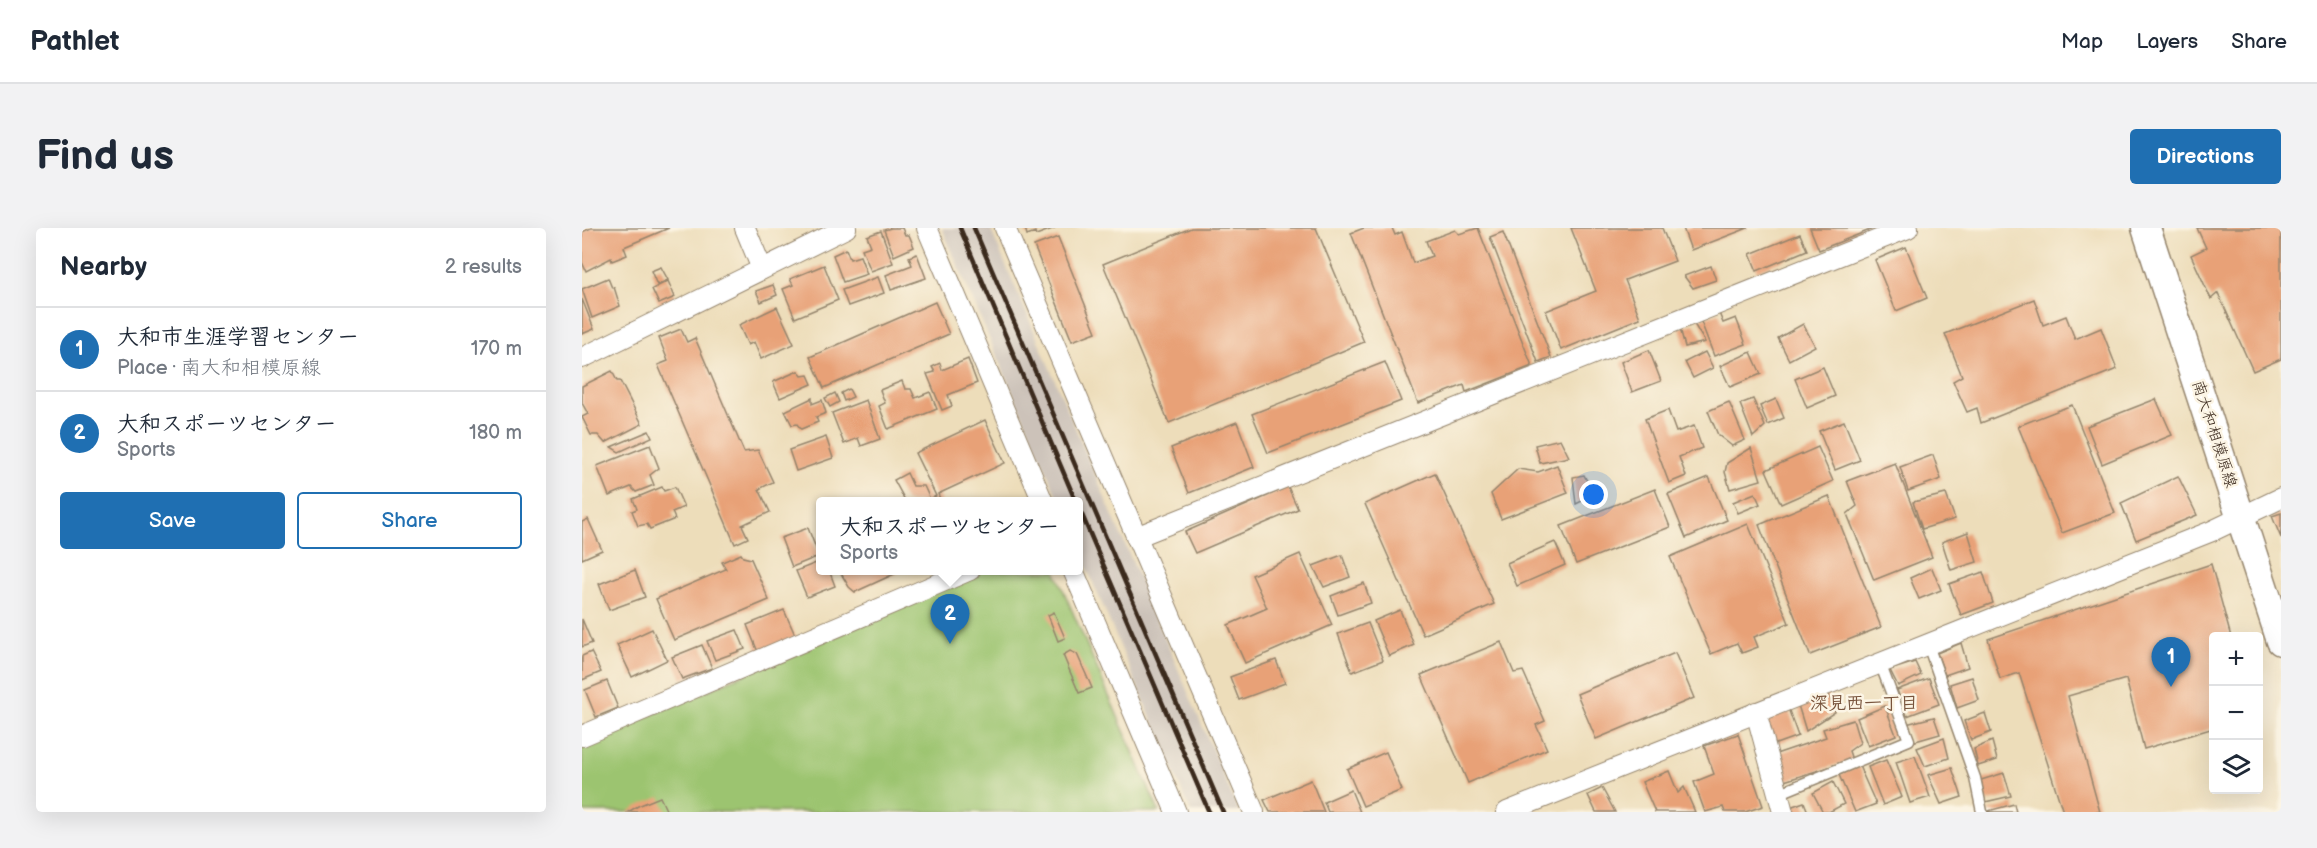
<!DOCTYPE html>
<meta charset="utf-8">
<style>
:root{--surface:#fff;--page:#f2f2f3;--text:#1f2937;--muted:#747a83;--line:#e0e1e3;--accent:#1f6fb2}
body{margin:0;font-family:"Balsamiq Sans","Klee One",sans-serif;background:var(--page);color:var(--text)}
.controls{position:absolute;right:18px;bottom:18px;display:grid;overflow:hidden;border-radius:6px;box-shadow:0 6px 24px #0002}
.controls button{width:54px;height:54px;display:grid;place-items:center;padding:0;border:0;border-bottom:2px solid var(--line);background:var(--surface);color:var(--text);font:30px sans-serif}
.you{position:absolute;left:1012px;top:267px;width:21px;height:21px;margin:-15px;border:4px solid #fff;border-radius:50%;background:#1a73e8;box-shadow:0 0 0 9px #1a73e833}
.badge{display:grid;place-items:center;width:39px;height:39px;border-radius:50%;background:var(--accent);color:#fff;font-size:20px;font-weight:700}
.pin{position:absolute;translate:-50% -50px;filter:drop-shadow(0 2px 3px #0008)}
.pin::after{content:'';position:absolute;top:32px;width:21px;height:18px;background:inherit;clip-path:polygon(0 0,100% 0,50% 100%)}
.popup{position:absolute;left:234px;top:269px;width:267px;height:78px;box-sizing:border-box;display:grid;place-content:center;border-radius:6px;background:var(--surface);filter:drop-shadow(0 2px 4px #0005);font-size:20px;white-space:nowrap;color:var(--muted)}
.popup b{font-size:22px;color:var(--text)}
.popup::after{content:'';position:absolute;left:50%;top:100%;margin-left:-12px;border:12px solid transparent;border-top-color:var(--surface)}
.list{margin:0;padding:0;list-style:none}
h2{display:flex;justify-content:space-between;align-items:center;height:78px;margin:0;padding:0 24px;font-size:26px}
h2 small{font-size:20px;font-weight:400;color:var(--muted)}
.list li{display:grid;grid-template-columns:39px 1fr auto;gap:18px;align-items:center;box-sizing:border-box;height:84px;padding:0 24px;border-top:2px solid var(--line)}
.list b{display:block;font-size:22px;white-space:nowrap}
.list p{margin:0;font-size:20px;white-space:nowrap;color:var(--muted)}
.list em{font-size:20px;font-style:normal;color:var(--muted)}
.actions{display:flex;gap:12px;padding:18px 24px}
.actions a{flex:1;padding:14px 0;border:2px solid var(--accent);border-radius:6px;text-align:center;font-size:21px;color:var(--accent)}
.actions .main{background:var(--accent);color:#fff}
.icon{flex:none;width:33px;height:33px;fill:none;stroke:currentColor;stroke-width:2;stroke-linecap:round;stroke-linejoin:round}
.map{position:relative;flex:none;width:1699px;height:584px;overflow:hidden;border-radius:6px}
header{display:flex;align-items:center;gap:36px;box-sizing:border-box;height:84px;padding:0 30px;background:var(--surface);border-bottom:2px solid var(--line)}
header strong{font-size:28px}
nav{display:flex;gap:33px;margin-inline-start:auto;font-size:21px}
.intro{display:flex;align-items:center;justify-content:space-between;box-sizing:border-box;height:144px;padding:0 36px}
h1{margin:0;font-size:42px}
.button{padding:15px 27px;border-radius:6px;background:var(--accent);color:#fff;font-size:21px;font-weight:700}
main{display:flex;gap:36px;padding:0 36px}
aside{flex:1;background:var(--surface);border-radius:6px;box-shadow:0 6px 24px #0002}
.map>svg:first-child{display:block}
.industrial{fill:#ccc2b9}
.green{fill:#9cc470;stroke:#6c7747;stroke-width:1.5}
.building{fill:#e8a177}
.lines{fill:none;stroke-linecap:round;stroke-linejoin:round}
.lane-casing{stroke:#94846c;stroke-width:13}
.street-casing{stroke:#94846c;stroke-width:22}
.secondary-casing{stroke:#94846c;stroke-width:31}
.lane{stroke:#fff;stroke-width:10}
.street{stroke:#fff;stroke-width:20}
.secondary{stroke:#fff;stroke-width:28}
.rail{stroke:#3b2a1e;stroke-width:4.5}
.labels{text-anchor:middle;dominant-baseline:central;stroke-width:5;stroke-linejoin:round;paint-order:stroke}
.street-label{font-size:16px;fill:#3b2a1e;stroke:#fcf5e5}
.neighbourhood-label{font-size:18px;font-weight:bold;fill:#78543d;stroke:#fcf5e5}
</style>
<header>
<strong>Pathlet</strong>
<nav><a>Map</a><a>Layers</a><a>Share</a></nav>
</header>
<div class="intro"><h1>Find us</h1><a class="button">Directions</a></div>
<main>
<aside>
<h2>Nearby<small>2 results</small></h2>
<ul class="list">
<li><span class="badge">1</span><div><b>大和市生涯学習センター</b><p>Place · 南大和相模原線</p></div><em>170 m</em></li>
<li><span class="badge">2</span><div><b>大和スポーツセンター</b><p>Sports</p></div><em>180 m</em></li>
</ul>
<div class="actions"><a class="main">Save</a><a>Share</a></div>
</aside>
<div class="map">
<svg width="1699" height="584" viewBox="0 0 1699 584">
<rect width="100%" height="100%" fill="#fcf5e5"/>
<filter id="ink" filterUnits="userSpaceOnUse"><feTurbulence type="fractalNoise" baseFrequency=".0167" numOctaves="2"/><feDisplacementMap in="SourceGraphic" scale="12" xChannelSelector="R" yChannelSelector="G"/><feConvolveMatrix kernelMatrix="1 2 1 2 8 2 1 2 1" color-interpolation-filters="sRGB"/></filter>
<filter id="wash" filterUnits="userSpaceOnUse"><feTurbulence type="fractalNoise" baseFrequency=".008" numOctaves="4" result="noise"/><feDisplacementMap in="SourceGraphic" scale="24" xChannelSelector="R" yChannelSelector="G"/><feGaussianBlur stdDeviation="1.35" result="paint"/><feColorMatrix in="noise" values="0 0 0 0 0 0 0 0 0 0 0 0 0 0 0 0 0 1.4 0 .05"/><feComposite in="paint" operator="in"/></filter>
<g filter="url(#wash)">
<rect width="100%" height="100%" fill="#edddba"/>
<polygon class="industrial" points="360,0 408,0 657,584 609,584 497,322 497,274 477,273"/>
<polygon class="green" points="400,343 473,343 577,584 0,584 0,517"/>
<g id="blocks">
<g class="building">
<polygon points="9,0 87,0 42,19 45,27 30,33 29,30 4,43 0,34 0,4"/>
<polygon points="309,0 320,0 323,7 327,7 332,19 312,28 302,2"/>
<polygon points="443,0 473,0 454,7 453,4 445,7"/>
<polygon points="609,0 734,0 782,114 587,195 521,36"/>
<polygon points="782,0 810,0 813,7 820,4 831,35 850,28 844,13 873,2 877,6 896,0 950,138 884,164 882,157 836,175 769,5"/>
<polygon points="989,0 1080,0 1093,33 1043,52 1058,90 979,122 964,83 1014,63"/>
<polygon points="1101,0 1166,0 1109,22"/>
<polygon points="1228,0 1293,0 1237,22"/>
<polygon points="1615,0 1699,0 1699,131 1671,143 1636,65 1629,71 1609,27 1624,20"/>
<polygon points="299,3 311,35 289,43 280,21 289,18 285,8"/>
<polygon points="921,4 969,129 956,134 908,9"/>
<polygon points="1218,6 1225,22 1175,43 1168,26"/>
<polygon points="476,9 514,104 490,113 452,18"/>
<polygon points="1324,19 1345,70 1314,83 1293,32"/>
<polygon points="264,21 268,31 278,28 285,46 261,54 251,27"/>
<polygon points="335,26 344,50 309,62 304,47 330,37 327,29"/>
<polygon points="242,37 256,72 213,90 201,61 211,57 208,51"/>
<polygon points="1129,38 1134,52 1111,60 1102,48"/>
<polygon points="79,39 86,52 75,57 69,43"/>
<polygon points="296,49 302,65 266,78 260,62"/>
<polygon points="26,50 30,60 32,59 38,78 10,90 0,61"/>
<polygon points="86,53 93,69 77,76 70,61"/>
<polygon points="191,57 195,67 179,74 174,63"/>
<polygon points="0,71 12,101 0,106"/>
<polygon points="1452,71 1461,97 1484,88 1493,111 1519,100 1535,141 1399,195 1395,180 1385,184 1371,153 1380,148 1363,106"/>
<polygon points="353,74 367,106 242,160 228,129"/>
<polygon points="195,79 212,116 179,131 172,114 166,117 157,97"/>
<polygon points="1137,85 1141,95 1154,90 1164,116 1132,128 1118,91"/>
<polygon points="1112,96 1123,114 1103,119 1098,100"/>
<polygon points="1221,96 1233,118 1207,132 1196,110"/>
<polygon points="99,101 105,114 113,110 162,224 176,222 191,254 177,261 188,284 160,297 166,310 153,316 76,137 86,133 77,110"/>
<polygon points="1067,122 1079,153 1050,164 1039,134"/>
<polygon points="1123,124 1131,140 1111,150 1103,134"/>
<polygon points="1169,124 1179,146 1148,159 1138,138"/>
<polygon points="386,131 395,155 366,167 370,178 360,182 345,146 353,144 350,139 358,135 360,142"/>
<polygon points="803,134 819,173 686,225 670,186"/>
<polygon points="1241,139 1253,168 1225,180 1213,151"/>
<polygon points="30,143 35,153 38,153 60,196 23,215 16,207 9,207 0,189 6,186 0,175 0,158"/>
<polygon points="216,143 220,148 226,147 230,156 198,170 191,154"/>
<polygon points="320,153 323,161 329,161 333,170 348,164 355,181 306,201 297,178 303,175 298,162"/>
<polygon points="267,161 271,169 262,173 259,165"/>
<polygon points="253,165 257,174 248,179 243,170"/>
<polygon points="230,170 230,176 240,172 244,185 234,189 236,194 219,201 215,196 210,197 203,183"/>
<polygon points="1171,171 1183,198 1171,209 1158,176"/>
<polygon points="1194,171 1202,190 1186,197 1178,178"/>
<polygon points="1574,171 1590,207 1520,236 1505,198"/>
<polygon points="284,172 298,211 279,218 276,210 262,216 250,185"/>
<polygon points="1147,174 1163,212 1150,218 1136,207 1126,183"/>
<polygon points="1490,177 1533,285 1480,305 1436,198"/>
<polygon points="1086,182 1094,204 1112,198 1120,220 1097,229 1104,248 1087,255 1063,191"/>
<polygon points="403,192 423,235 356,266 359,274 324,274 312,252 325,245 331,258 342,258 348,271 354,268 333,225"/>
<polygon points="1262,193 1278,232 1253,242 1237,203"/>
<polygon points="655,194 672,239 607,265 589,220"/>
<polygon points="67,203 70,209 37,224 29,219"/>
<polygon points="244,209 251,230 214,243 207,222"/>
<polygon points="978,211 987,229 958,235 953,217"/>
<polygon points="68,217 77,240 68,247 72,257 54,264 49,259 27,268 15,238"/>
<polygon points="1236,219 1251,253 1199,276 1184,242"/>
<polygon points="1169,220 1179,252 1148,261 1143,244 1145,235"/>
<polygon points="1351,227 1359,251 1326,263 1318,239"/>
<polygon points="1313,235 1350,329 1292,352 1265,286 1275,278 1265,253"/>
<polygon points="975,237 986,265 919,291 909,266 936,241 956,244"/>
<polygon points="853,245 912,376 841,407 783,276"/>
<polygon points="1002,247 1012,267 994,276 991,249"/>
<polygon points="1596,248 1615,287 1554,312 1539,275"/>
<polygon points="1127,249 1145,292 1104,310 1086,266"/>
<polygon points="80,259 82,263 93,259 102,279 90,284 93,291 68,301 65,296 56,298 50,283 55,281 51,271"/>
<polygon points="706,259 716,281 613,325 603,304"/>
<polygon points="1073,261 1088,299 994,336 979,298"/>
<polygon points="1173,265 1178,276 1156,285 1151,274"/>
<polygon points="1364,266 1373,291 1340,301 1331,274"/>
<polygon points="1247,268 1299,399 1228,427 1177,297"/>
<polygon points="1699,285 1699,310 1690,288"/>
<polygon points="6,291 20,322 0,331 0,294"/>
<polygon points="1166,296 1207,395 1172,409 1176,419 1160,425 1155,415 1129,426 1088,329"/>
<polygon points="226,300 237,328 210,339 199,310"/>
<polygon points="1386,304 1395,334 1369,342 1360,314"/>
<polygon points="973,314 983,337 935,358 925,335"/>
<polygon points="159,326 161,329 169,331 187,372 92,412 74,371 144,341 140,334"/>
<polygon points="718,326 750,397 663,435 646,397 685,380 670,347"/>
<polygon points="760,327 768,349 742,359 731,338"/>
<polygon points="239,333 239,342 247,342 253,358 225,369 214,343"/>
<polygon points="1629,336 1649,409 1632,409 1632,500 1562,521 1544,451 1486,468 1518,584 1481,584 1437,445 1418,451 1406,411"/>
<polygon points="1350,340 1359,362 1337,371 1328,350"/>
<polygon points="53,342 63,369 27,382 17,356"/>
<polygon points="257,342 321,342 273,364 267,359"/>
<polygon points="1401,344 1411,375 1379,387 1367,356"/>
<polygon points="782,355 789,375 756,387 749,368"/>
<polygon points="202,382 214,409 176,424 165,397"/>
<polygon points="818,382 832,417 807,428 792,393"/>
<polygon points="472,384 483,410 476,413 466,387"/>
<polygon points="0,391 10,415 0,419"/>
<polygon points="786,395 801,432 770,444 756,406"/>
<polygon points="70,401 85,432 50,449 35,417"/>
<polygon points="155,402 163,421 133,432 125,413"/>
<polygon points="919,414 932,445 941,443 963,493 954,497 965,521 886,555 839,447"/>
<polygon points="1379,415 1386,439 1363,447 1355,425"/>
<polygon points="120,417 130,440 100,451 90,429"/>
<polygon points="488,423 495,426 510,460 497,465 481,427"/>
<polygon points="9,424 19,444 0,452 0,428"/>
<polygon points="1093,425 1112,470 1014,511 995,466"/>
<polygon points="694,432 703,455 657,472 648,449"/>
<polygon points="1333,434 1339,447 1316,458 1308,442"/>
<polygon points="1390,449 1397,472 1375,480 1368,456"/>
<polygon points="1347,450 1357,476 1325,488 1315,462"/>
<polygon points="25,453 36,480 14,489 3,462"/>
<polygon points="1247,467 1253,484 1224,503 1216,477"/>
<polygon points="1303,478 1314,507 1286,518 1275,490"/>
<polygon points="1206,480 1216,508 1191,517 1181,489"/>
<polygon points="1403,485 1409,504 1389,512 1382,493"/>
<polygon points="1352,489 1358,506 1330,514 1324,496"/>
<polygon points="1271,492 1278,515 1267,523 1270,532 1199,554 1191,527 1244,509 1241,501"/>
<polygon points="1156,506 1181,578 1163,584 1143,584 1141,579 1123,584 1112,554 1132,546 1122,518"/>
<polygon points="1362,510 1367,530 1343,538 1335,520"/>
<polygon points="1410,513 1415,532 1396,538 1392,521"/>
<polygon points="804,524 820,562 781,578 765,541"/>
<polygon points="1333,528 1348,569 1328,575 1314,534"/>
<polygon points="1304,532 1320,569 1301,577 1286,539"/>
<polygon points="1277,538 1294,576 1273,584 1257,547"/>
<polygon points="1370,540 1380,569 1359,576 1346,547"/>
<polygon points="1087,543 1096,565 1102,559 1113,584 1073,584 1060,554"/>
<polygon points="1422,545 1429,568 1403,574 1399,552"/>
<polygon points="729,552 742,584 688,584 682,572"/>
<polygon points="1251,554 1262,576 1247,584 1241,584 1231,565"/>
<polygon points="1020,560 1033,584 1014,584 1006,567"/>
<polygon points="769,562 778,584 746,584 742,574"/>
<polygon points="78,569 85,584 46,584 56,578"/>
<polygon points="1222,574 1226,584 1210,584 1208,579"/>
<polygon points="1432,576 1434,584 1406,584 1406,583"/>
</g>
</g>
</g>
<g filter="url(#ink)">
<use href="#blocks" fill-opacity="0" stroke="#94846c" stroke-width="1.5"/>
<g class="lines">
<defs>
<g id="lane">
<polyline points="1346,417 1393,550 1400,584"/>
<polyline points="1196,566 1327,512 1298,435"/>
</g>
<g id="street">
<polyline points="163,0 180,41"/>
<polyline points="345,0 461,274"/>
<polyline points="423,0 672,584"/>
<polyline points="0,130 264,0"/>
<polyline points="554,309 1326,0"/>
<polyline points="491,342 594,584"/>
<polyline points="1174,484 1201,584"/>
<polyline points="0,508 388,342"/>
<polyline points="925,584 1630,303 1699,270"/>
</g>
<polyline id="secondary" points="1564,0 1699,413"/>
</defs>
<use href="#lane" class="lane-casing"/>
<use href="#street" class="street-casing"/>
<use href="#secondary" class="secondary-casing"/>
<use href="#lane" class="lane"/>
<use href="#street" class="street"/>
<use href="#secondary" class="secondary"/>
<g class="rail">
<polyline points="378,0 494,274"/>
<polyline points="392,0 641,584"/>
<polyline points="497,280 627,584"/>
</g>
</g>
</g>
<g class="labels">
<g class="street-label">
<text transform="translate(1632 206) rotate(72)">南大和相模原線</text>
</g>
<g class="neighbourhood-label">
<text x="1282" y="475">深見西一丁目</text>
</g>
</g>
</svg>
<div class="controls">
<button>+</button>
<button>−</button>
<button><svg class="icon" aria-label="layers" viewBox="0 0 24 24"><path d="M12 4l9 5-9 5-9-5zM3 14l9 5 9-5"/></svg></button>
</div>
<div class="you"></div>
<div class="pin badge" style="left:1589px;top:459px">1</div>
<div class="pin badge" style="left:368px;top:416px">2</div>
<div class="popup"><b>大和スポーツセンター</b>Sports</div>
</div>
</main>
